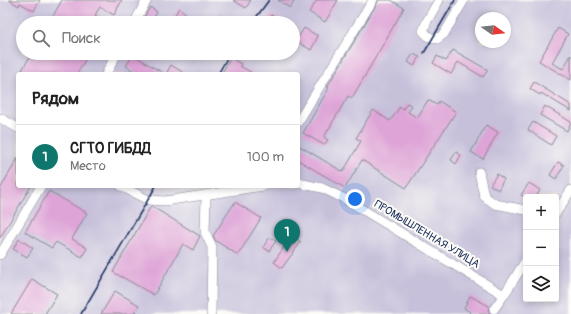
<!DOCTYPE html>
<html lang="ru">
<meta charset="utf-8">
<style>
:root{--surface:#fff;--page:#f6f6f6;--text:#222;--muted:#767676;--line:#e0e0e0;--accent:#0f766e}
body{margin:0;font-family:Pangolin,sans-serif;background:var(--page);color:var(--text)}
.controls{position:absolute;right:12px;bottom:12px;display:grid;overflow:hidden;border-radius:4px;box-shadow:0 2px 6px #0003}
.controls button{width:36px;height:36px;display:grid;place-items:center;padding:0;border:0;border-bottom:1px solid var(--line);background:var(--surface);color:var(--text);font:20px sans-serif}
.compass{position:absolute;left:475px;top:12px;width:36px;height:36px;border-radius:50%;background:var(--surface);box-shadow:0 2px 6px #0003;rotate:104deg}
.you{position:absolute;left:355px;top:199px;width:14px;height:14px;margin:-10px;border:3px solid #fff;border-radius:50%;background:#1a73e8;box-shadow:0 0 0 6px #1a73e833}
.badge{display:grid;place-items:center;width:26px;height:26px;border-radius:50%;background:var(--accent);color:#fff;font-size:13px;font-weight:700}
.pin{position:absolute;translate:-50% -33px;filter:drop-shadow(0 1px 2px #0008)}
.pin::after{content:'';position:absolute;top:21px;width:14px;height:12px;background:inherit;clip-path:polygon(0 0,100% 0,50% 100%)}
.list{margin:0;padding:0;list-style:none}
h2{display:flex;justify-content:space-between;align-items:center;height:52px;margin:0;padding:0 16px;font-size:17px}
h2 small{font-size:13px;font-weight:400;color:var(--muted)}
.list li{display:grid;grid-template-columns:26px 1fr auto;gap:12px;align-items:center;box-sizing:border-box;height:64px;padding:0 16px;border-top:1px solid var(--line)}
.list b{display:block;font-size:15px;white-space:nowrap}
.list p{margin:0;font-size:13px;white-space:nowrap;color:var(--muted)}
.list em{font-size:13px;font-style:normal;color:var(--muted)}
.icon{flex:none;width:22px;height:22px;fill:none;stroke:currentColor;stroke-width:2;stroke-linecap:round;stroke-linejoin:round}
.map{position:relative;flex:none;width:571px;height:314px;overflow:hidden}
.search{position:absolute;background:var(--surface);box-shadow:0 2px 6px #0003;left:16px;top:16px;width:284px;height:44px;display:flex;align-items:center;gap:10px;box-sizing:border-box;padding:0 14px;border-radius:22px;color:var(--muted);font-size:15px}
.panel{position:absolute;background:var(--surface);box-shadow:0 2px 6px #0003;left:16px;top:72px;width:284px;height:116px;border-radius:4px}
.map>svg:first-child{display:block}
.industrial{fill:#c6c0da;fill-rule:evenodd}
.building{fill:#dea4d7}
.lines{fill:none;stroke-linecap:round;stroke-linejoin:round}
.minor-casing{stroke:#888894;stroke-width:10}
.minor{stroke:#fff;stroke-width:9}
.rail{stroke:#1b2f5e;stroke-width:1.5}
.labels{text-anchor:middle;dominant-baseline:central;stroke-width:4;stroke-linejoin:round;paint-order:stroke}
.street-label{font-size:11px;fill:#1b2f5e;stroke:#fdfcf7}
</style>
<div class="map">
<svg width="571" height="314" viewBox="0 0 571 314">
<rect width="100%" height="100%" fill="#fdfcf7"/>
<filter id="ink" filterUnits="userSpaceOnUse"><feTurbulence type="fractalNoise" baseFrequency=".025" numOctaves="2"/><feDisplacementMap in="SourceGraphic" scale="8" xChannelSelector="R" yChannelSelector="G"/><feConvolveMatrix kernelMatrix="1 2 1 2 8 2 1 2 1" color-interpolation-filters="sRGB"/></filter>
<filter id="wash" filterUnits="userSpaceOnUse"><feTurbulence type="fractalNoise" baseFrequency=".012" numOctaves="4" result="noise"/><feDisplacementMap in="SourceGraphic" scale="16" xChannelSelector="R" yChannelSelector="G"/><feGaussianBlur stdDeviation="0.9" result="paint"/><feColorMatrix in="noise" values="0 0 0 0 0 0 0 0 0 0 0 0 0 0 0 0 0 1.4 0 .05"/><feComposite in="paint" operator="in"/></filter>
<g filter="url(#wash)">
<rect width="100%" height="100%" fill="#f5e1c9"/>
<path class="industrial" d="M 0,0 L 571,0 L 571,314 L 0,314 ZM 481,18 L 505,18 L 505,42 L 481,42 ZM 23,23 L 293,23 L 293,53 L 23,53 ZM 18,74 L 298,74 L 298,186 L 18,186 ZM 526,197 L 556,197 L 556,299 L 526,299 Z"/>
<g id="blocks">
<g class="building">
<polygon points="9,0 40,0 34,11 20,3 19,6"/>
<polygon points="62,0 122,0 114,15 100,7 95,15 108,23 49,23"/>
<polygon points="233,0 251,0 246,8"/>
<polygon points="278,0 295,0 290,8"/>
<polygon points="317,0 338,0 325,22 309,12"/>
<polygon points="379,0 391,0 404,8 352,98 348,96 324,137 328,140 324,145 303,133 329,88 327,87"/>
<polygon points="150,7 157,12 151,23 141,23"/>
<polygon points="179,8 188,15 203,23 170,23"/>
<polygon points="220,15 234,23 223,23 217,20"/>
<polygon points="271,15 284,23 267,23"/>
<polygon points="304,28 318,36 311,50 296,41"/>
<polygon points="558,28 568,34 552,63 563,69 571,55 571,80 539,61"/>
<polygon points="453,50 488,70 483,77 458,62 451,74 433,63 437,56 446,61"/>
<polygon points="32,53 89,53 77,74 30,74 22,70"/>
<polygon points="413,54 420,57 414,66 408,62"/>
<polygon points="133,55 165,74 138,74 126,66"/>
<polygon points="231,58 241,64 240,66 254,74 221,74"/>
<polygon points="171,65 186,74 166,74"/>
<polygon points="534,82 571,105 571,111 541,93 540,95 530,89"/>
<polygon points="428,100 437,105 439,101 456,112 406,188 362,160 345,188 298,160 298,145 343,172 361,141 356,138 373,110 390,121 400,107 403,109 407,103 412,106 408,112 417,118"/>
<polygon points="545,106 571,122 567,131 540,115"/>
<polygon points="533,122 556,136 551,145 528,130"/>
<polygon points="486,125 498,132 483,159 471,152"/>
<polygon points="456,152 461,155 456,164 451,160"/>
<polygon points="18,158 18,186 31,186 0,238 0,189"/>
<polygon points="558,162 564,165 556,179 550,175"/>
<polygon points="497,174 504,179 498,190 490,185"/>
<polygon points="529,183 540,190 536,197 524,197 521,195"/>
<polygon points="49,191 87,213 72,239 87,248 82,257 56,242 52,248 25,232"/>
<polygon points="235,202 261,218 238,255 216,241 213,236"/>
<polygon points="151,206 200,236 193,250 183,244 154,295 113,272"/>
<polygon points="292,235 301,242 282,268 274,262"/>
<polygon points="270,237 276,241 269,251 263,247"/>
<polygon points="19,239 33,248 27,257 13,249"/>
<polygon points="32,279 57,294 45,314 11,314"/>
<polygon points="115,291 139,305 134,314 101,314"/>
<polygon points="470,296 489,306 488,311 491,314 469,314 470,312 464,308"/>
</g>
</g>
</g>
<g filter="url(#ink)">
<use href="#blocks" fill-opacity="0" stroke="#888894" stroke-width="1"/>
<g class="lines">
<defs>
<g id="minor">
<polyline points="439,0 427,21 423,31 429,37 437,39 444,34 464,0"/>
<polyline points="134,23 147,0"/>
<polyline points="106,74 117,53"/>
<polyline points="0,118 18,128"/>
<polyline points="298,122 373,0"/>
<polyline points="479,172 484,196 495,204 526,210"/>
<polyline points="298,183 322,188 345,199 504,295 526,260"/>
<polyline points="121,186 148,200 165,201 263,186"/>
<polyline points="206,195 205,232 212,247 211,314"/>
<polyline points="556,213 571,190"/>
<polyline points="0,255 41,186"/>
<polyline points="494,309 504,295"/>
</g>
</defs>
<use href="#minor" class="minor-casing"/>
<use href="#minor" class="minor"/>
<g class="rail">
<polyline points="252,23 269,0"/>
<polyline points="424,53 455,0"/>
<polyline points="218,74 230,53"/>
<polyline points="81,314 156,186"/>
</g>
</g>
</g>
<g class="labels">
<g class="street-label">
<text transform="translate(427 234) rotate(31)">ПРОМЫШЛЕННАЯ УЛИЦА</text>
</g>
</g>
</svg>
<div class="controls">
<button>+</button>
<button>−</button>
<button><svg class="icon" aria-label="layers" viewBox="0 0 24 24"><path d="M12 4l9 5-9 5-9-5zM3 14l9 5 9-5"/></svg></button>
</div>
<svg class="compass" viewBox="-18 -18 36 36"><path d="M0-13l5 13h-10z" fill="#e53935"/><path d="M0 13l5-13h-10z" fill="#767676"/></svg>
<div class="you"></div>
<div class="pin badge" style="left:287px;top:252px">1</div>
<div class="search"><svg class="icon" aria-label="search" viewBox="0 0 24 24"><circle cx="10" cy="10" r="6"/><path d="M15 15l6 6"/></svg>Поиск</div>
<section class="panel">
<h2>Рядом<small></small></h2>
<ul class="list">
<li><span class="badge">1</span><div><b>СГТО ГИБДД</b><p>Место</p></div><em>100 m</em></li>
</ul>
</section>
</div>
